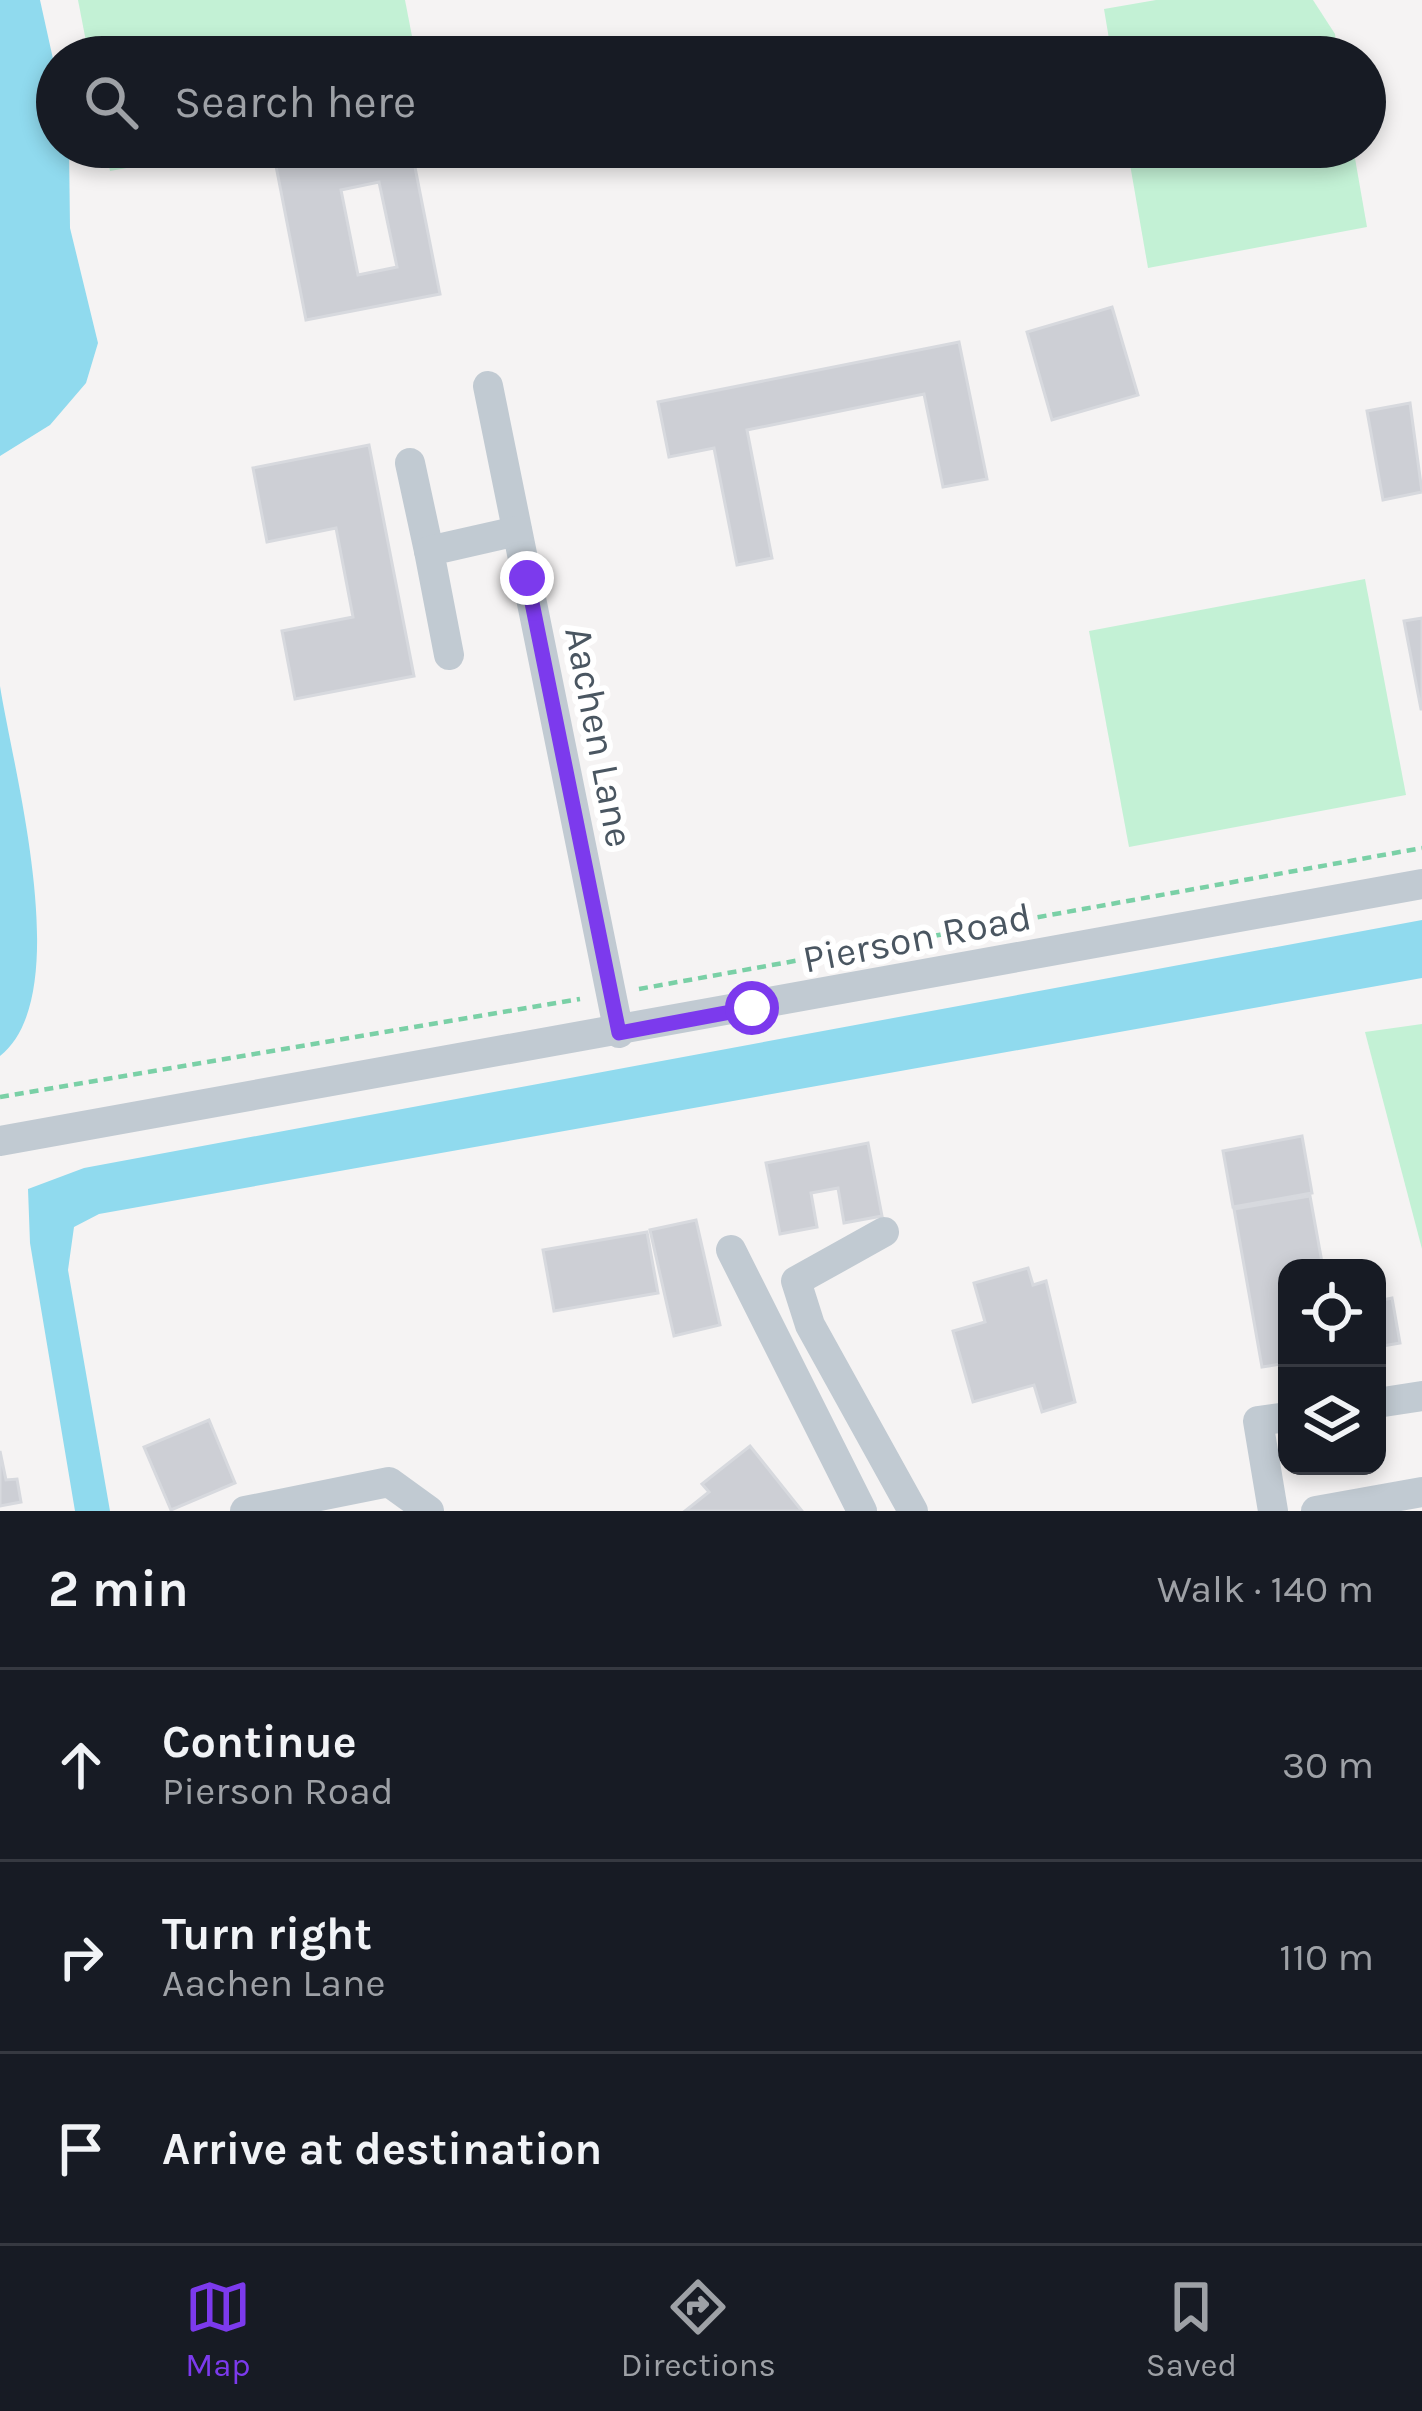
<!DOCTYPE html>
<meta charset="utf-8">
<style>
:root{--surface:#171b24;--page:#20242c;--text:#f1f3f6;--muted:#9ea1a6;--line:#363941;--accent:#7c3aed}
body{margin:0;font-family:Karla,sans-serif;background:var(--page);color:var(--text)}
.controls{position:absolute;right:36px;bottom:36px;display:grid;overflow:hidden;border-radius:24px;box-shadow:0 6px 18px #0003}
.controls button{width:108px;height:108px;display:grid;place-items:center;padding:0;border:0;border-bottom:3px solid var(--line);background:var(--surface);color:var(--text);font:60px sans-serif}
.stop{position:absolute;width:36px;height:36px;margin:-27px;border:9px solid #7c3aed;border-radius:50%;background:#fff}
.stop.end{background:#7c3aed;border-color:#fff;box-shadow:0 3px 12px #0008}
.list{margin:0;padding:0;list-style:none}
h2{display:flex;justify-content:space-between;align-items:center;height:156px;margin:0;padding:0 48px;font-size:51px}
h2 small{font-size:39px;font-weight:400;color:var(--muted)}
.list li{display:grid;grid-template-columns:78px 1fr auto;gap:36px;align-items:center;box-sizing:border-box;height:192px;padding:0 48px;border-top:3px solid var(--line)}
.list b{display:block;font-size:45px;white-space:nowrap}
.list p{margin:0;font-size:39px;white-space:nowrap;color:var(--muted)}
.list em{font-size:39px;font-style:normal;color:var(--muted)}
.icon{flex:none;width:66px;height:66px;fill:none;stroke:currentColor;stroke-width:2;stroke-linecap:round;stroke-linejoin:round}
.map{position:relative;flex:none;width:1422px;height:1511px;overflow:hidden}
.search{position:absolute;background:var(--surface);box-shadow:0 6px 18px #0003;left:36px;right:36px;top:36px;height:132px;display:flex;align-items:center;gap:30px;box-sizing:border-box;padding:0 42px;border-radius:66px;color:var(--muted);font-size:45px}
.sheet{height:732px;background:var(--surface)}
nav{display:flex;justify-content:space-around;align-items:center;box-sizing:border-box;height:168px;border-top:3px solid var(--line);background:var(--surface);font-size:33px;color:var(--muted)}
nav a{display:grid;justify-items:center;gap:6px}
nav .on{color:var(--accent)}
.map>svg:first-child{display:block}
.green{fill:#c3f1d5}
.water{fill:#90daee}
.building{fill:#cdcfd5;stroke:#d7d9de;stroke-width:3;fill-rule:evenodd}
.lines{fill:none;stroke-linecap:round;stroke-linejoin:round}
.path{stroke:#7ad0a6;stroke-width:4.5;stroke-dasharray:9 6;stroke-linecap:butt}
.minor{stroke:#c1cad2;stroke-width:30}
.route{stroke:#7c3aed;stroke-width:15}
.labels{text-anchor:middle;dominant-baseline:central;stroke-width:12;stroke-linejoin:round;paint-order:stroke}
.street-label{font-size:39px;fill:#4a5661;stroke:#fff}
</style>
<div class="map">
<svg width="1422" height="1511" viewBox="0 0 1422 1511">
<rect width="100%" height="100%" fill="#f5f3f3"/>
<g class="green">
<polygon points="78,0 405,0 416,57 89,57"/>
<polygon points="1156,0 1313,0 1335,34 1338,57 1112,57 1104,9"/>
<polygon points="105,147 243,147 110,171"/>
<polygon points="1127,147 1353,147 1367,227 1148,268"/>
<polygon points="1365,579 1406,795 1129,847 1089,631"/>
<polygon points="1422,1024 1422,1249 1365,1032"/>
</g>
<g class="water">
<polygon points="0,0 40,0 57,77 57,147 69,147 70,228 98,343 86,383 50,425 0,456"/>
<path d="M 0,686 C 14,774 76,996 0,1056 Z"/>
<polygon points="1422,920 1422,978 99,1214 74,1227 68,1270 110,1511 75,1511 30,1243 28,1189 84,1168"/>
</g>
<g class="building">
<path d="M 371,147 L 411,147 L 440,294 L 306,320 L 276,166 ZM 379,182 L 397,267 L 358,275 L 341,190 Z"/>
<polygon points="1112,307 1138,395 1052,420 1027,332"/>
<polygon points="959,342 987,479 943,487 924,394 747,430 772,558 737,565 714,448 669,457 658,402"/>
<polygon points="1410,403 1422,492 1383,500 1367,411"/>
<polygon points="369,445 414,676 295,699 282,631 353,617 336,528 267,542 253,468"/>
<polygon points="1422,618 1422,709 1421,709 1404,621"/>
<polygon points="1302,1136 1312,1193 1233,1207 1223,1151"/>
<polygon points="868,1143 882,1216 844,1223 838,1188 811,1193 817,1227 780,1234 766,1163"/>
<polygon points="1310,1196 1323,1268 1287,1268 1287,1363 1262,1367 1234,1209"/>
<polygon points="696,1220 720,1325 674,1336 650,1230"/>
<polygon points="647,1232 658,1293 554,1311 543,1250"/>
<polygon points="1028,1268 1033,1285 1046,1281 1075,1402 1042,1412 1034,1385 973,1402 953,1331 985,1322 974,1283"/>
<polygon points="1392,1298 1400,1343 1377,1347 1377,1301"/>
<polygon points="209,1420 235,1483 171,1510 144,1447"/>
<polygon points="750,1446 802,1511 685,1511 709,1492 702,1484"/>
<polygon points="0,1451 6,1480 17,1479 21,1502 0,1506"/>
</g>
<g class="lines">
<g class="path">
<polyline points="639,989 1422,848"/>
<polyline points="0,1097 580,999"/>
</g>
<g class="minor">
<polyline points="488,386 619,1033"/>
<polyline points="410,463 429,551"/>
<polyline points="449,655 429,551 517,531"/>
<polyline points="0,1141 1422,884"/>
<polyline points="884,1232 796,1281 810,1325 913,1511"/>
<polyline points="731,1250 862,1511"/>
<polyline points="1377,1403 1422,1396"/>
<polyline points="245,1511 389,1482 429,1511"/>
<polyline points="1273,1511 1258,1421 1287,1417"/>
<polyline points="1316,1511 1422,1492"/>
</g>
</g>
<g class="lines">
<polyline class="route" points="527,578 619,1033 752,1008"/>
</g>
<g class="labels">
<g class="street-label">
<text transform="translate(599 737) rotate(79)">Aachen Lane</text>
<text transform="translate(917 938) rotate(-11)">Pierson Road</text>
</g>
</g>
</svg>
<div class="controls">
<button><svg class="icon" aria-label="locate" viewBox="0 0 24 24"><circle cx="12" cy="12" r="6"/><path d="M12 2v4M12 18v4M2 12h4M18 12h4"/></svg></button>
<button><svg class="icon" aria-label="layers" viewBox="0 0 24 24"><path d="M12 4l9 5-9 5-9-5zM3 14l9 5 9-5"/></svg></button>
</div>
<div class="stop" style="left:752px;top:1008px"></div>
<div class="stop end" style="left:527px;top:578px"></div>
<div class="search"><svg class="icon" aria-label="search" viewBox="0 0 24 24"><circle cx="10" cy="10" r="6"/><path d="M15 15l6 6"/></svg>Search here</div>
</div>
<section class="sheet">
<h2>2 min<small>Walk · 140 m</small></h2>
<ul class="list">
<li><svg class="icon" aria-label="ahead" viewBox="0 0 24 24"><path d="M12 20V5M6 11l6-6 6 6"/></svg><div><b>Continue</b><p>Pierson Road</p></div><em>30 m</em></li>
<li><svg class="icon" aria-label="right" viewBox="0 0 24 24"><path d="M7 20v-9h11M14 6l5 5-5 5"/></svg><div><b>Turn right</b><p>Aachen Lane</p></div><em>110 m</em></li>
<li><svg class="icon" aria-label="arrive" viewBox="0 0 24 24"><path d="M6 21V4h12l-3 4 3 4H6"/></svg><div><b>Arrive at destination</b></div></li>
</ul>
</section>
<nav>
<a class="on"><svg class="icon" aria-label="map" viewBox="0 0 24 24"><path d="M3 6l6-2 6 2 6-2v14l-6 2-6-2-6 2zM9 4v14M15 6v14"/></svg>Map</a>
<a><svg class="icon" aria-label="directions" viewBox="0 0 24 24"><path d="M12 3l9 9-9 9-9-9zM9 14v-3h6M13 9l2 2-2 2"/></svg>Directions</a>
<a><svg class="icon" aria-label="saved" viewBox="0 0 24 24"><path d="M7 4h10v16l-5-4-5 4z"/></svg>Saved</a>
</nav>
